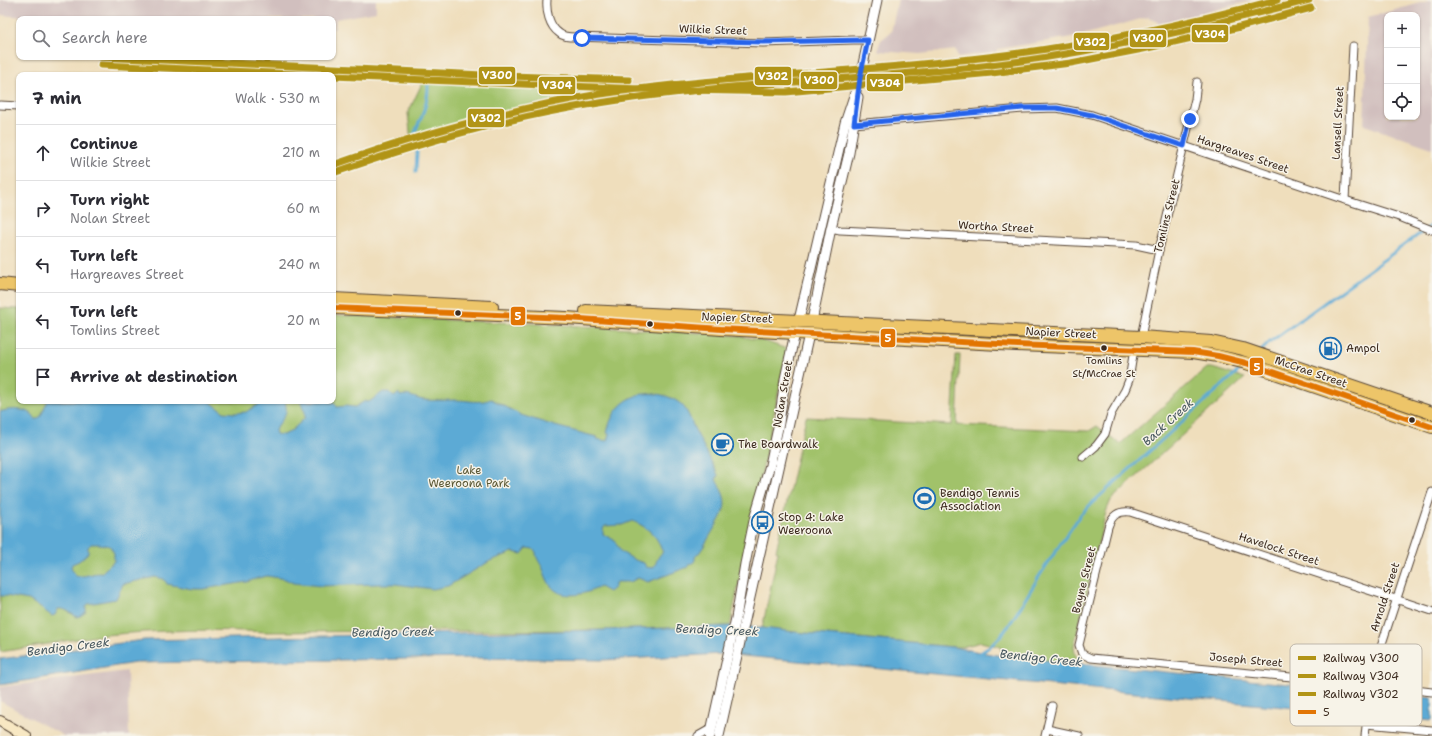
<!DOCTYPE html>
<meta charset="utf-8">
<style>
:root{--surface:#fff;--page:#f2f2f3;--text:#2b2b33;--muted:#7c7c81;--line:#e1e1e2}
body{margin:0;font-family:"Shantell Sans",sans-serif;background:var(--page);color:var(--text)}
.controls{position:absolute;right:12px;top:12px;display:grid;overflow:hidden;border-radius:8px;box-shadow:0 1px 3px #0004}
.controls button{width:36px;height:36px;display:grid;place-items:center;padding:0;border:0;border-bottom:1px solid var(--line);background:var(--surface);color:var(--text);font:20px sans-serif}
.stop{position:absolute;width:12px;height:12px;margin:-9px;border:3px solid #2563eb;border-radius:50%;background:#fff}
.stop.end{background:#2563eb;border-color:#fff;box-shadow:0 1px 4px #0008}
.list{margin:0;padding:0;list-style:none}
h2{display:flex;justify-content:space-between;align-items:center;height:52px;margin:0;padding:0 16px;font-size:17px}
h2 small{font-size:13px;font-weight:400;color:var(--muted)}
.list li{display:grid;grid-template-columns:26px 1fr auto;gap:12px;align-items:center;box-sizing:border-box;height:56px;padding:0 16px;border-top:1px solid var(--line)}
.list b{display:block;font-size:15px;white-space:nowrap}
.list p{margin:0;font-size:13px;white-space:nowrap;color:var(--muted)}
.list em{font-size:13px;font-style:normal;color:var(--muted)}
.icon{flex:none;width:22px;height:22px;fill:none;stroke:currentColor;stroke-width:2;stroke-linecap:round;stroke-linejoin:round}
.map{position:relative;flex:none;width:1432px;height:736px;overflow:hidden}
.search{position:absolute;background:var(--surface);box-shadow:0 1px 3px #0004;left:16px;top:16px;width:320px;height:44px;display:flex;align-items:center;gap:10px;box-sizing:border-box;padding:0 14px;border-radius:8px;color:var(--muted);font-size:15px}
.panel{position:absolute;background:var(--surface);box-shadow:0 1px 3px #0004;left:16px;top:72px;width:320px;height:332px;border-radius:8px}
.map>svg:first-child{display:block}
.industrial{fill:#d1bfbe;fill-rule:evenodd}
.green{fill:#a1c26b;stroke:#6e7644}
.water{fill:#5baad5;stroke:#4b6a7a;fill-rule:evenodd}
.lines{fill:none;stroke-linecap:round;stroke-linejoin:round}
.stream{stroke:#5baad5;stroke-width:3}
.minor-casing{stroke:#564536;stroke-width:9}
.tertiary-casing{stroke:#564536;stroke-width:11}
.secondary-casing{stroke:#564536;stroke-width:12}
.trunk-casing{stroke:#564536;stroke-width:14}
.minor{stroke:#fff;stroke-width:7}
.tertiary{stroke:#fff;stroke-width:9}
.secondary{stroke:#f8e8c3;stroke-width:10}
.trunk{stroke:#edc569;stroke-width:12}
.bus-1-casing{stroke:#f7f3e8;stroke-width:9}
.bus-1{stroke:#e27504;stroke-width:6}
.rail-1-casing{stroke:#f7f3e8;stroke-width:10}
.rail-2-casing{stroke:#f7f3e8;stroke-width:10}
.rail-3-casing{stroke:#f7f3e8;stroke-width:10}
.rail-1{stroke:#b19417;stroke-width:7}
.rail-2{stroke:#b19417;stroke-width:7}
.rail-3{stroke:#b19417;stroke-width:7}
.route{stroke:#2563eb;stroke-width:5}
.bus-dot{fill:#3b2a1e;stroke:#f7f3e8;stroke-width:1.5}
.labels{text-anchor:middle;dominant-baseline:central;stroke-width:3;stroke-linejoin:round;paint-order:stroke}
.bus-label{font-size:10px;fill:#3b2a1e;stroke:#f7f3e8}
.street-label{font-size:11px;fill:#3b2a1e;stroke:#f7f3e8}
.poi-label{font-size:11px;fill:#3b2a1e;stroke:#f7f3e8;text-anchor:start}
.park-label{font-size:11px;fill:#5a5835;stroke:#f7f3e8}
.water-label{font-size:12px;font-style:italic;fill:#46575e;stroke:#f7f3e8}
.key{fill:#f7f3e8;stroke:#bfb7ab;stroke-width:1}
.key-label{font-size:11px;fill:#3b2a1e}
.line-badge{stroke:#f7f3e8;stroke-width:1.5}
.badge-label{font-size:11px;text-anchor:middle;font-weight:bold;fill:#fff}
</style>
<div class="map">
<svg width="1432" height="736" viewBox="0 0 1432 736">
<rect width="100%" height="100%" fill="#f7f3e8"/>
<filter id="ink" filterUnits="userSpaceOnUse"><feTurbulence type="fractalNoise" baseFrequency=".025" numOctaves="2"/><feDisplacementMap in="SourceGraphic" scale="8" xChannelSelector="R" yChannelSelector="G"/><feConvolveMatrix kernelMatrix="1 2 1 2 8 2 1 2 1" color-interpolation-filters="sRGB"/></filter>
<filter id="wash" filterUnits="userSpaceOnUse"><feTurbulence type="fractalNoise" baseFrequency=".012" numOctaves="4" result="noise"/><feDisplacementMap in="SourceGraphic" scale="16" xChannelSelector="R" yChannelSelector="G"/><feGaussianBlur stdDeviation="0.9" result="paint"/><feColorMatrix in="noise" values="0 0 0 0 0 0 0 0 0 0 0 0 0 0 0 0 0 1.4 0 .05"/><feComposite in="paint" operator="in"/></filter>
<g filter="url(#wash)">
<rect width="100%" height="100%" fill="#efdebc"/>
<g class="industrial">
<polygon points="0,0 376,0 376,12 336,19 335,29 333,29 333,19 73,19 12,16 0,15"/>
<polygon points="898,0 1254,0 1159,24 1155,20 1148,17 1079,36 997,49 996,52 957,57 956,50 920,54 879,51 878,48 881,40 891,32"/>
<path d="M 1432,0 L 1432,148 L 1364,125 L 1368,17 ZM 1387,15 L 1417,15 L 1417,117 L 1387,117 Z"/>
<polygon points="127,671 129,736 64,736 0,701 0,687"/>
</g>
<g class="green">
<polygon points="424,79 506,85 612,86 604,94 533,105 467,122 411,141 408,113"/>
<path d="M 0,308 L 19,309 L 19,401 L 333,401 L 333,315 L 561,325 L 717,334 L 740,336 L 767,342 L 787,349 L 787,351 L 730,626 L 615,630 L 267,632 C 213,629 159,630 105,635 C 70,639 35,647 0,652 Z"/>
<polygon points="956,355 960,355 957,425 1089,431 1097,426 1120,444 1207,368 1212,368 1245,378 1111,500 1106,512 1074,646 1075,654 1080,663 1002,656 1001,647 981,642 962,647 953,647 762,629 778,552 776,551 806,417 952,425"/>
</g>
<g class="water">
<path d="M 383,392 L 389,392 L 394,397 L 399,393 L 400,396 C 409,393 415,399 424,400 C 435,401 445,400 456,400 C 468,400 479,404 491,399 L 521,415 L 555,426 L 597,437 L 597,439 L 607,441 L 609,434 L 607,433 C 610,417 618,404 633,397 C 648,390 671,394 683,406 C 688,412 691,420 694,428 C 702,443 710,459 718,475 L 716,480 C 732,505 724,512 711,534 C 706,542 702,551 695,557 L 695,560 L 693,563 L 689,564 L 688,567 L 648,582 L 638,578 L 630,582 L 617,582 L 615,583 L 615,587 L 609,592 L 600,587 C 586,594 562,601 551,586 C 547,581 545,574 543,569 C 540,562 536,559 536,552 L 533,549 L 527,548 L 522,554 L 513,552 L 508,554 L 490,561 L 448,586 L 433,589 L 395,584 L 377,584 L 321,586 L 293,583 L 285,579 L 267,576 L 258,578 L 247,582 L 203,589 L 192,589 L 167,584 L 164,579 L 155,577 L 123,584 L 116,599 L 88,604 L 86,607 L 86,612 L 80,616 L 77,617 C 70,613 66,608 58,609 L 55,615 L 52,616 L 29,600 L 6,596 L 0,596 L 0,412 C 9,408 33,408 35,419 L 38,419 C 43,415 44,406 48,401 L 209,401 L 224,412 L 236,413 L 246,412 L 264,401 L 285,401 C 289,416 282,418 275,430 L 276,434 L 283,435 L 290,432 L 305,418 L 305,412 L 300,401 L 329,401 L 329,402 L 335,404 L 337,407 L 346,406 L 355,407 L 365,401 L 369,402 ZM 632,521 C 641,524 650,530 656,538 C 659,542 660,548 663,552 C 657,556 657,563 653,568 L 646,567 L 644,563 L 635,560 L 621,552 L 614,540 L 603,534 L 603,529 L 605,526 L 622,525 ZM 91,544 L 100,544 L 110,546 L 114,553 L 114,561 L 101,573 C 91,573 86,577 76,576 L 71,568 L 72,564 L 79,561 L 88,553 L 88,547 Z"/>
<polygon points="730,626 748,626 795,632 953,647 1002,656 1432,698 1432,721 723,654 602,660 477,658 135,663 0,685 0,659 144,640 602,630"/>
</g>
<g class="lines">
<g class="stream">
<path d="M 414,137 C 415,129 419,124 422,116 C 426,105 429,94 428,82"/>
<polyline points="416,172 417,152"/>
<polyline points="1260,352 1270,342 1432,225"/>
<path d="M 979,654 C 1006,638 1016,613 1032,588 C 1047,563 1065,538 1081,514 L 1091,504 L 1244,366"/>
</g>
</g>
</g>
<g filter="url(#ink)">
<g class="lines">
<defs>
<g id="minor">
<path d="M 547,0 C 546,11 549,26 559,33 C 563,37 569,37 575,37 L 763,43 L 853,40 L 867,40"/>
<polyline points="0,105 19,106"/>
<polyline points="854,124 1023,109 1057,108 1092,115 1345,200 1402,218 1432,230"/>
<polyline points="1345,200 1353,46"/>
<polyline points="831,228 840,230 1136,245 1159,250"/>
<polyline points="1141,337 1159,250 1195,99 1197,82"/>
<polyline points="1083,457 1096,446 1105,434 1111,414 1125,390 1129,380 1134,349"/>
<path d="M 1432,611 L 1130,512 C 1118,511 1112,515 1108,527 L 1079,645 L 1082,654 L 1091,658 L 1355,683 L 1432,692"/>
<polyline points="1366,724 1432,730"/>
<polyline points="1047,729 1079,736"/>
<polyline points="698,736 712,728"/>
<polyline points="1045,736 1052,706"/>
<polyline points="1365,736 1371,677 1432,492"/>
</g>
<g id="tertiary">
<polyline points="799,320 845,123 860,78 877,0"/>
<polyline points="812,321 831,228 849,153 858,97"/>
<polyline points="710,736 736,618 745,564 755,516 770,465 779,423 785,379 795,333"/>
<polyline points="719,736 809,334"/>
</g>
<polyline id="secondary" points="0,721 26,736"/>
<g id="trunk">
<polyline points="0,284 19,286"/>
<polyline points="333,299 492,307"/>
<polyline points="333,308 567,318 721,329 1017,345 1193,352 1218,356 1246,363 1432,427"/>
<polyline points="586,311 1141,337 1211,342 1243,349 1432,413"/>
</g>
</defs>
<use href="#minor" class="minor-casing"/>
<use href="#tertiary" class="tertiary-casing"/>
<use href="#secondary" class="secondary-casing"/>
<use href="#trunk" class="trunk-casing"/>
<use href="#minor" class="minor"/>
<use href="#tertiary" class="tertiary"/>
<use href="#secondary" class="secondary"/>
<use href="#trunk" class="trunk"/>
<defs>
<polyline id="bus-1" points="333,308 567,318 721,329 1017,345 1193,352 1218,356 1246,363 1432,427"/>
</defs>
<use href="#bus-1" class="bus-1-casing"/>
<use href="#bus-1" class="bus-1"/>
<defs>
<g id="rail-1">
<polyline points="101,57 483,75 629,80"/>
<path d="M 333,173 C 418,144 504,118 593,104 C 725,82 859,81 991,65 C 1099,52 1204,27 1309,0"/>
</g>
<g id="rail-2">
<polyline points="101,65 313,75"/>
<polyline points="333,76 640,89 786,92 992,73 1071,63 1143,49 1236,28 1311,8"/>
</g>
<path id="rail-3" d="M 333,165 C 418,135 505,110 594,95 C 725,75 857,73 988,57 C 1086,46 1182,25 1277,0"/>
</defs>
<use href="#rail-1" class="rail-1-casing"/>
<use href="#rail-2" class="rail-2-casing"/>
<use href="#rail-3" class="rail-3-casing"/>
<use href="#rail-1" class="rail-1"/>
<use href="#rail-2" class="rail-2"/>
<use href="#rail-3" class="rail-3"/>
</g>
</g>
<g class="lines" filter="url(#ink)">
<polyline class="route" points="582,38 763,42 868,40 860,78 854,124 1023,108 1057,108 1092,115 1184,146 1190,119"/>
</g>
<defs>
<symbol id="fuel-ring" viewBox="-11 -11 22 22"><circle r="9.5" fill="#f7f3e8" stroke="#1f6fb2" stroke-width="1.5"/><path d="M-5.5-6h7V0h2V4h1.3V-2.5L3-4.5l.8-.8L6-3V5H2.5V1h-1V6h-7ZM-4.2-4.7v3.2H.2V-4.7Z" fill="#1f6fb2"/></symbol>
<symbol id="cafe-ring" viewBox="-11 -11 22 22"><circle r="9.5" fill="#f7f3e8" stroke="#1f6fb2" stroke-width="1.5"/><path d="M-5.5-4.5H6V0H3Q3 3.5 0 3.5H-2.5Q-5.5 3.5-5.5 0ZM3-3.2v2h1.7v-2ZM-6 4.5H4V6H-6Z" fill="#1f6fb2"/></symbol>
<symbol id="stadium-ring" viewBox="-11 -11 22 22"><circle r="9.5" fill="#f7f3e8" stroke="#1f6fb2" stroke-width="1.5"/><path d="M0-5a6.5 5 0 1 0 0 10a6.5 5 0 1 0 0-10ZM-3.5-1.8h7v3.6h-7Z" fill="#1f6fb2"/></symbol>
<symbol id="bus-ring" viewBox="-11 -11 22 22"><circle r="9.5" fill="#f7f3e8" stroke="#1f6fb2" stroke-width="1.5"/><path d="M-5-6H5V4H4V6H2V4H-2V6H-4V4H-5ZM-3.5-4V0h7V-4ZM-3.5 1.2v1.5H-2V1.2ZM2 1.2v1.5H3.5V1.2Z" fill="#1f6fb2"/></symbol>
</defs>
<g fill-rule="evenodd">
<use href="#fuel-ring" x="1318" y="336" width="25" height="25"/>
<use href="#cafe-ring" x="710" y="432" width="25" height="25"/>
<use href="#stadium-ring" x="912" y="486" width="25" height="25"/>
<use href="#bus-ring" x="750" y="510" width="25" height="25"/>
</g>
<g class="bus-dot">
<circle cx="458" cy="313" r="3.5"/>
<circle cx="650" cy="324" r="3.5"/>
<circle cx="1104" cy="348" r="3.5"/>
<circle cx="1412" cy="420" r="3.5"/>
</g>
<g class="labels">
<g class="bus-label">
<text x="1104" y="360">Tomlins<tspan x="1104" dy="13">St/McCrae St</tspan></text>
</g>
<g class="street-label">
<text transform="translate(713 30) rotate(2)">Wilkie Street</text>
<text transform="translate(1338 123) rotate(-87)">Lansell Street</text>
<text transform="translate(1243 154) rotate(19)">Hargreaves Street</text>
<text transform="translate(1167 216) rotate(-76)">Tomlins Street</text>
<text transform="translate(996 227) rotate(3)">Wortha Street</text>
<text transform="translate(737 318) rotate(2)">Napier Street</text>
<text transform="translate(1061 333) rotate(3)">Napier Street</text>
<text transform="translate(1311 372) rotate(19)">McCrae Street</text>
<text transform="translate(783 394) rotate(-80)">Nolan Street</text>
<text transform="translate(1279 549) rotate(18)">Havelock Street</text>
<text transform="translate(1084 580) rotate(-76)">Bayne Street</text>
<text transform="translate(1385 597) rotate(-72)">Arnold Street</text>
<text transform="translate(1246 660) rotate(5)">Joseph Street</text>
</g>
<g class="poi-label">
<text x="1346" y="348">Ampol</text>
<text x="738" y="444">The Boardwalk</text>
<text x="940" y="493">Bendigo Tennis<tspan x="940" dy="13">Association</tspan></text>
<text x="778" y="517">Stop 4: Lake<tspan x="778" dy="13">Weeroona</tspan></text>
</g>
<g class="park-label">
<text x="469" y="470">Lake<tspan x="469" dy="13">Weeroona Park</tspan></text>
</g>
<g class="water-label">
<text transform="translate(1168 422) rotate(-42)">Back Creek</text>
<text transform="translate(717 630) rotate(2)">Bendigo Creek</text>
<text transform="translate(393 632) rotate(-1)">Bendigo Creek</text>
<text transform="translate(68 647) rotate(-7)">Bendigo Creek</text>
<text transform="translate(1041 658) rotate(6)">Bendigo Creek</text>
</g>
</g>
<rect x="1290" y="644" width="132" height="82" rx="6" class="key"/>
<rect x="1298" y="656" width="18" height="4" fill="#b19417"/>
<rect x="1298" y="674" width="18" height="4" fill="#b19417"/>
<rect x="1298" y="692" width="18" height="4" fill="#b19417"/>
<rect x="1298" y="710" width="18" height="4" fill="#e27504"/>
<g class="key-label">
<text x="1323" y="662">Railway V300</text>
<text x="1323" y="680">Railway V304</text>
<text x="1323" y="698">Railway V302</text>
<text x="1323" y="716">5</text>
</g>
<g class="line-badge">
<rect x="1191" y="24" width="38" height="19" rx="4" fill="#b19417"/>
<rect x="1129" y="29" width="38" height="19" rx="4" fill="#b19417"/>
<rect x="1073" y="32" width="37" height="19" rx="4" fill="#b19417"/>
<rect x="478" y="66" width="38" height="19" rx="4" fill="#b19417"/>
<rect x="754" y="66" width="38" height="20" rx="4" fill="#b19417"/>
<rect x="800" y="71" width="38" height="19" rx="4" fill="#b19417"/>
<rect x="866" y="73" width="38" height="19" rx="4" fill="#b19417"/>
<rect x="538" y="76" width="38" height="19" rx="4" fill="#b19417"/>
<rect x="467" y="108" width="38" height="20" rx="4" fill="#b19417"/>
<rect x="510" y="306" width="16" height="20" rx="4" fill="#e27504"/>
<rect x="880" y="328" width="16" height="20" rx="4" fill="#e27504"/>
<rect x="1249" y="357" width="15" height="19" rx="4" fill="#e27504"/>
</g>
<g class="badge-label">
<text x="1210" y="38">V304</text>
<text x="1148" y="42">V300</text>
<text x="1091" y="46">V302</text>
<text x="497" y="79">V300</text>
<text x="773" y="80">V302</text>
<text x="819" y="84">V300</text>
<text x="885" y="87">V304</text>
<text x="557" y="89">V304</text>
<text x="486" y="122">V302</text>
<text x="518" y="320">5</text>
<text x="888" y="342">5</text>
<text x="1257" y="371">5</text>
</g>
</svg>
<div class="controls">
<button>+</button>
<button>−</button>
<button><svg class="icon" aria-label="locate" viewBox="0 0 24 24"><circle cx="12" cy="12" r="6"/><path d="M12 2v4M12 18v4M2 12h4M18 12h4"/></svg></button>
</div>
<div class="stop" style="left:582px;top:38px"></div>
<div class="stop end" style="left:1190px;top:119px"></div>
<div class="search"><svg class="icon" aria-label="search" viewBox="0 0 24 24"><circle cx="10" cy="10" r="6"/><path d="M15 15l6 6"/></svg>Search here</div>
<section class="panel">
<h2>7 min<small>Walk · 530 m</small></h2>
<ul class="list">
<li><svg class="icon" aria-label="ahead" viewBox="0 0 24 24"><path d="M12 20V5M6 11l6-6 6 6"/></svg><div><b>Continue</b><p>Wilkie Street</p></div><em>210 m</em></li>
<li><svg class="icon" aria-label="right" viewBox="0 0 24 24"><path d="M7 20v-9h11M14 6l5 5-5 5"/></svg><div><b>Turn right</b><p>Nolan Street</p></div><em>60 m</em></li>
<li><svg class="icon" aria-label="left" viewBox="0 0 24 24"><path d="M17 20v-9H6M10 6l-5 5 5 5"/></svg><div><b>Turn left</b><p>Hargreaves Street</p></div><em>240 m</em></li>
<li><svg class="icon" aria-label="left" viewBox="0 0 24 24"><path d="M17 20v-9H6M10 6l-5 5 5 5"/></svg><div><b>Turn left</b><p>Tomlins Street</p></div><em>20 m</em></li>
<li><svg class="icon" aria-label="arrive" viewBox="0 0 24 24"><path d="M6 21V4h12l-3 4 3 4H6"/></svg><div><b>Arrive at destination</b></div></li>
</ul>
</section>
</div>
